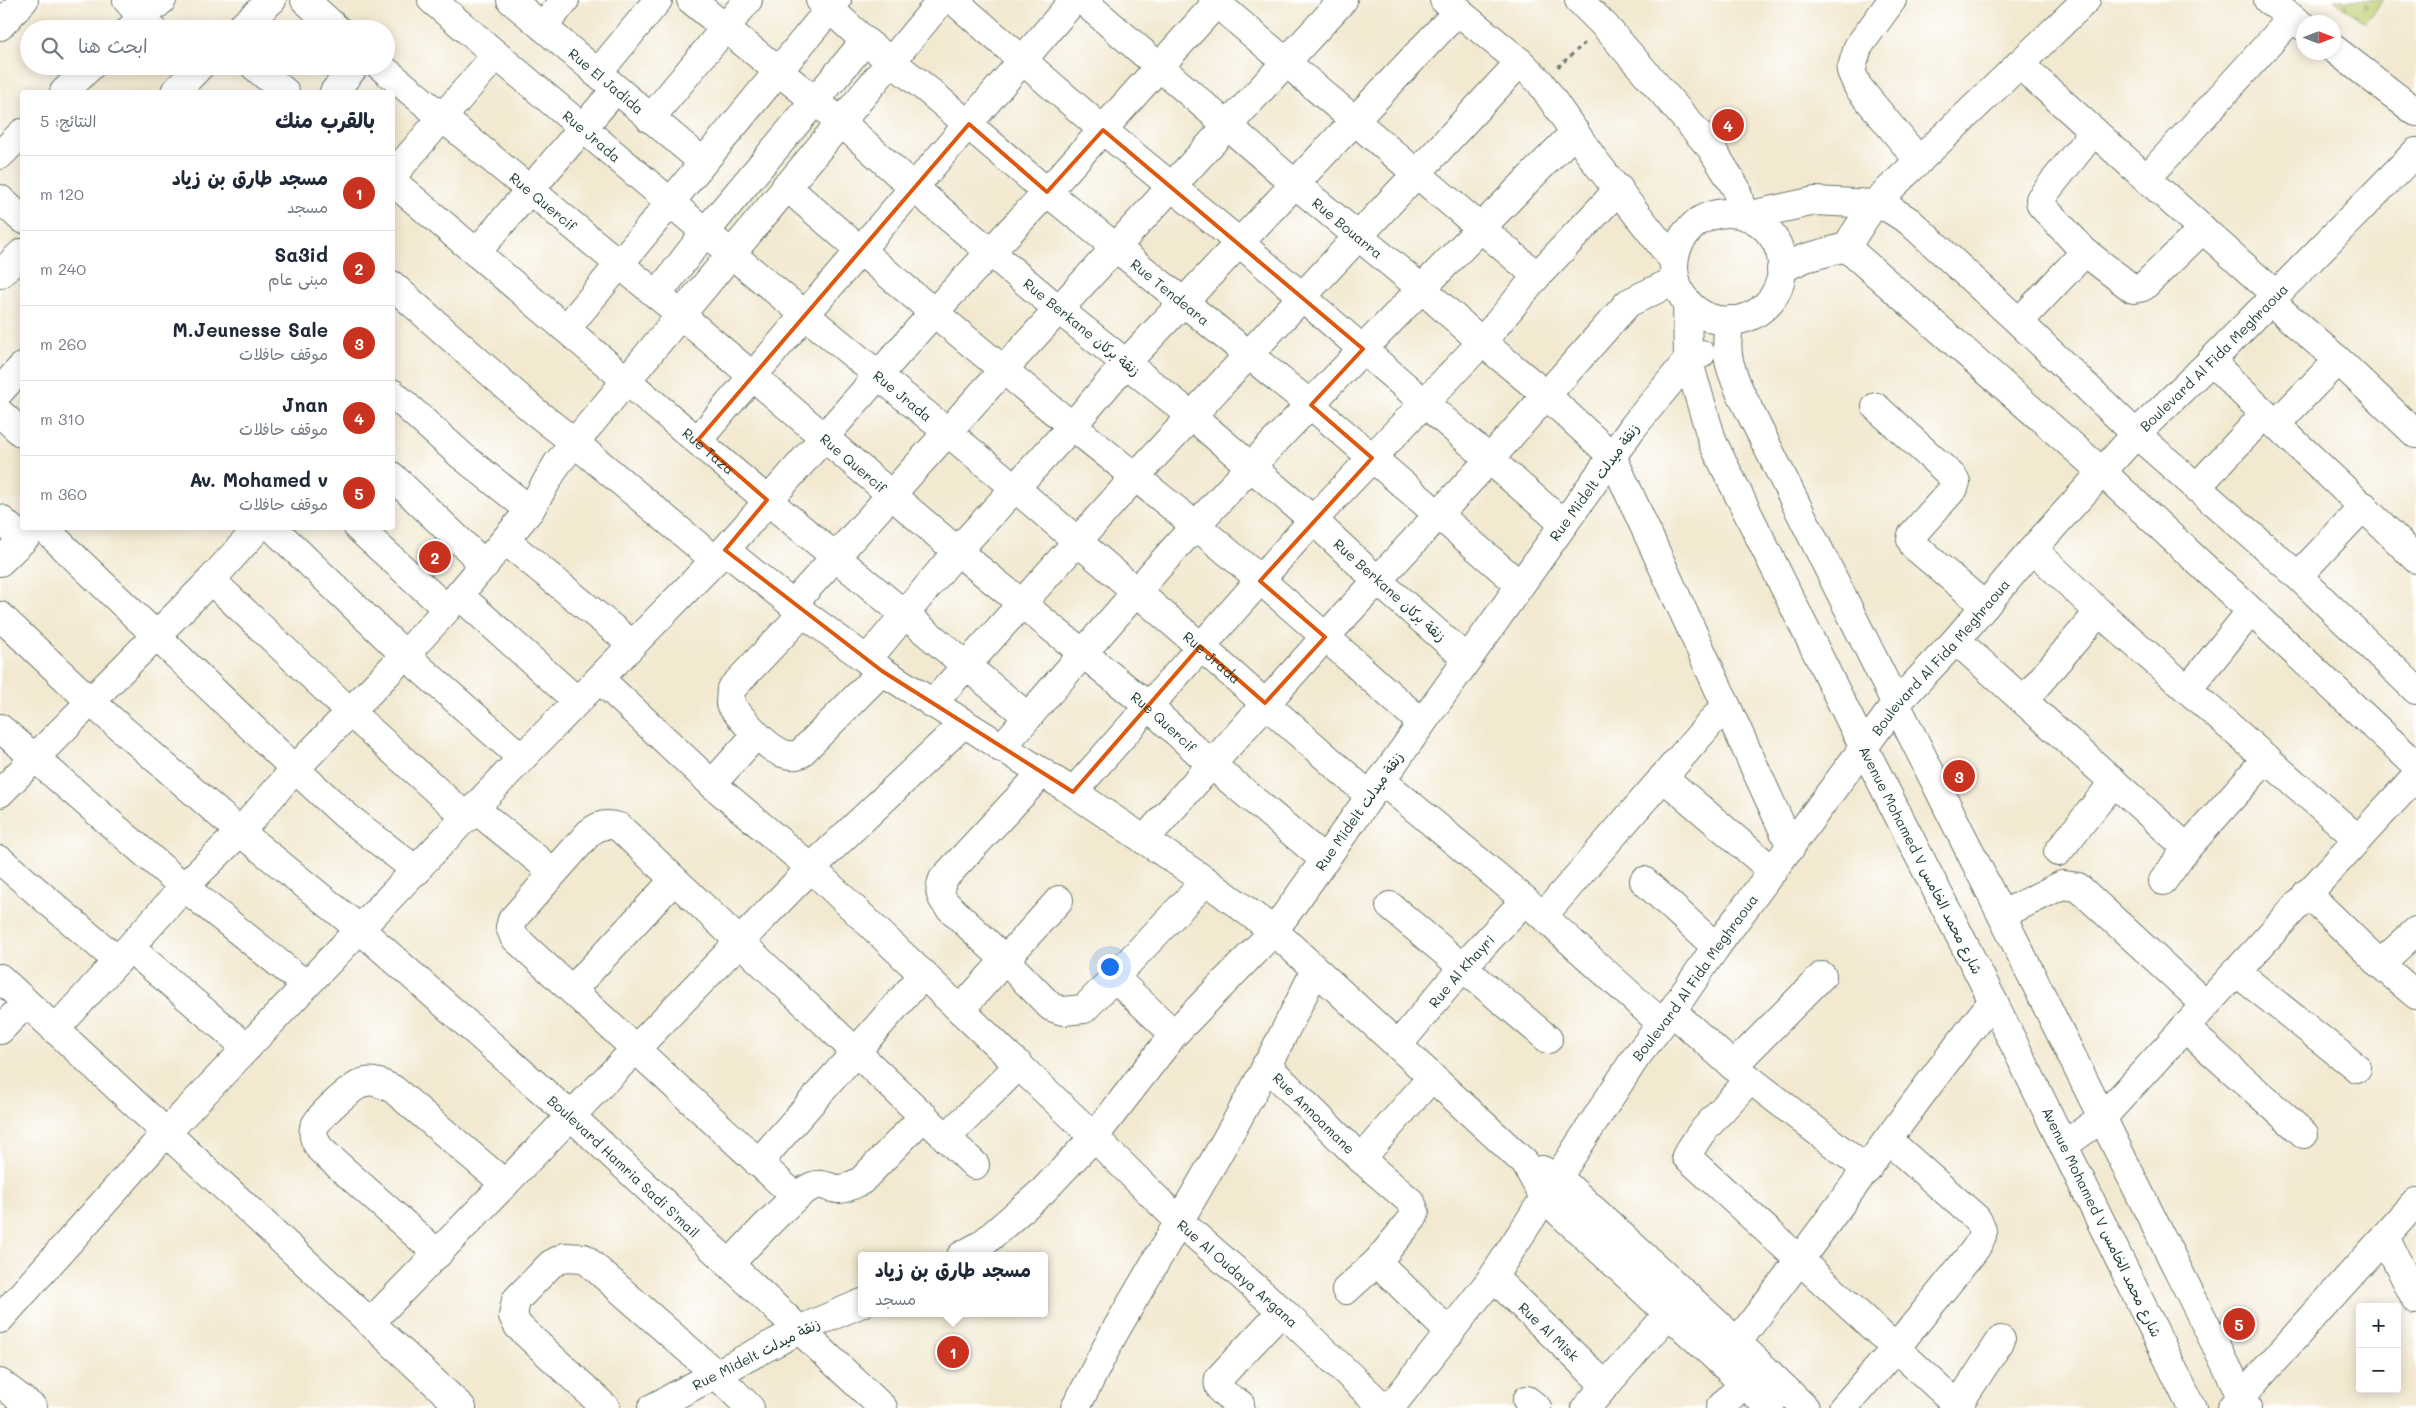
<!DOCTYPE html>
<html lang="ar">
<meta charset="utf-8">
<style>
:root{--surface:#fff;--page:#f2f2f3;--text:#1f2937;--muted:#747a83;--line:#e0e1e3;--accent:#c8321e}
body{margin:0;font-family:Mali,"Playpen Sans Arabic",sans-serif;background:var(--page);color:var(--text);direction:rtl}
.controls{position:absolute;right:15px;bottom:15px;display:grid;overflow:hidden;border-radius:5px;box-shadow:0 2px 12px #0003}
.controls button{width:45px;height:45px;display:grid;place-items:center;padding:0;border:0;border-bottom:1px solid var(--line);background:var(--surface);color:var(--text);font:25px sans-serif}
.compass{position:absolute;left:2296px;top:15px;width:45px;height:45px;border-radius:50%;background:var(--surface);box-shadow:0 2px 12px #0003;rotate:90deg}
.you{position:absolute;left:1109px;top:966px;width:18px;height:18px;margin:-12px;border:4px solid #fff;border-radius:50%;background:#1a73e8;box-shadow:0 0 0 8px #1a73e833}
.badge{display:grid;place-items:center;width:32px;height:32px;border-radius:50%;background:var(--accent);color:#fff;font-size:16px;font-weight:700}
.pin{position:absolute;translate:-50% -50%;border:2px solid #fff;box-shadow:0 1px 5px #0006}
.popup{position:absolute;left:858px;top:1252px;width:190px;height:65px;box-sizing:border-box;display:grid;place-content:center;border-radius:5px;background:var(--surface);filter:drop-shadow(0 1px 4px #0005);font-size:16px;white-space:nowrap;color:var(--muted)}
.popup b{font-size:19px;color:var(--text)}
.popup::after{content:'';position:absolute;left:50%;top:100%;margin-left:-10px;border:10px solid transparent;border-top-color:var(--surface)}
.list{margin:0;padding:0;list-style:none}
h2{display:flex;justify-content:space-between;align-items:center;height:65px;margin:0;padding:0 20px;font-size:21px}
h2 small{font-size:16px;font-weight:400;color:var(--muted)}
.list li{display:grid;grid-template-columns:32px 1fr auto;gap:15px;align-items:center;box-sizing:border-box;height:75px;padding:0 20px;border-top:1px solid var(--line)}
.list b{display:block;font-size:19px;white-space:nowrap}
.list p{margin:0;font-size:16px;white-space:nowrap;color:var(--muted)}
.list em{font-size:16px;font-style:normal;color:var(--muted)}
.icon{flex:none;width:28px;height:28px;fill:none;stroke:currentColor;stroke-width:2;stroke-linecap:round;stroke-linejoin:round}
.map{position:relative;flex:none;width:2416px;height:1408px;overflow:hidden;direction:ltr}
.search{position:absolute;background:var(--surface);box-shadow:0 2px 12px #0003;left:20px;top:20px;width:375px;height:55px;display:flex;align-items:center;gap:12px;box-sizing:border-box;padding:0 18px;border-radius:28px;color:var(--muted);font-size:19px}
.panel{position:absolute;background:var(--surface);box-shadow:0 2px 12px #0003;left:20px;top:90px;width:375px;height:440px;border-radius:5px;direction:rtl}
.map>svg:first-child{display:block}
.cemetery{fill:url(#cemetery-stones);stroke:#6e8652}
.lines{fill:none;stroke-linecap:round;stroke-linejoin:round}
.minor-casing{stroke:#69796b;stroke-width:30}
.path{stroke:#69796b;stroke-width:3;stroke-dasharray:4 4;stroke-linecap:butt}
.minor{stroke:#fff;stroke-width:28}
.marked{fill:none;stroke:#de580e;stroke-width:4;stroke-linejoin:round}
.labels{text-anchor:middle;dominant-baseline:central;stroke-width:5;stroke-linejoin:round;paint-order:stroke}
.street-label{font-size:14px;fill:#1f3d34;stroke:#fff}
</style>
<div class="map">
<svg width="2416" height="1408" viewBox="0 0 2416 1408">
<defs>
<pattern id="cemetery-stones" width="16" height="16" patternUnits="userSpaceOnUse" patternTransform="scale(1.25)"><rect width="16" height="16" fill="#bece70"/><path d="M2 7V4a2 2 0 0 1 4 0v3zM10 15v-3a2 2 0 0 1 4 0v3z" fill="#9aa85d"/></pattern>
</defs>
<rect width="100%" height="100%" fill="#fff"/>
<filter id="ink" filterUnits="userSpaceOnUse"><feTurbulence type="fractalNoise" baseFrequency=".02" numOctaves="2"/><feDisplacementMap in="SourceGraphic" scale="10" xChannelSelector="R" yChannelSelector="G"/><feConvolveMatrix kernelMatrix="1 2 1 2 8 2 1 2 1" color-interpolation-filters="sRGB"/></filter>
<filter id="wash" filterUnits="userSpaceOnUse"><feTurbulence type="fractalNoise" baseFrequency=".0096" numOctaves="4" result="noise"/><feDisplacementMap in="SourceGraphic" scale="20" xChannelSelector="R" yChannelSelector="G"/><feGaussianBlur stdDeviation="1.12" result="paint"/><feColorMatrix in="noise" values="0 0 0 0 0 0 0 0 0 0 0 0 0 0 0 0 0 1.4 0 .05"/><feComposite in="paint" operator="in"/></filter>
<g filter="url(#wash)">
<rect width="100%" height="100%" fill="#f3e9d1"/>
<polygon class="cemetery" points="2334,0 2384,0 2365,23"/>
</g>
<g filter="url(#ink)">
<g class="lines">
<defs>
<g id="minor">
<polyline points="127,0 152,29"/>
<polyline points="305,0 337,29"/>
<path id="s1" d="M 432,0 L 730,253 L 1014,487 L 1200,646 L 1370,796"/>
<path id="s2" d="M 511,0 L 703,162"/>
<polyline points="691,0 841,122 914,188 1058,309 1193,417 1313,520 1378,581 1467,659"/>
<path id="s3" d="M 820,0 L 865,41 L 929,91 L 1047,192 L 1311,405 L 1520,585"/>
<polyline points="953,0 1103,130 1240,243 1564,524"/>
<path id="s4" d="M 1082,0 L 1295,184 L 1422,289 L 1482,342 L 1546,395 L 1612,456 L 1791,847"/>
<polyline points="1213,0 1537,276"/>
<polyline points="1444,0 1520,62 1540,82 1594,160 1674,261"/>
<polyline points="1579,0 1605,26 1711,148 1736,188 1743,215"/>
<polyline points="1892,0 1858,47 1851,71 1858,87 1919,161"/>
<polyline points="2268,0 2304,27"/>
<polyline points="0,26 24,0"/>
<polyline points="543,27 565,0"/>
<polyline points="130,29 162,0"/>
<polyline points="239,29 272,0"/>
<polyline points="2334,49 2416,112"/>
<polyline points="2019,64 2276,295"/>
<polyline points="254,66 285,92"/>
<path id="s5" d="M 380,66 L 681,315 L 957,551 L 1148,706 L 1212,765 L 1325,860"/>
<polyline points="597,74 658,0"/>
<polyline points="64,92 91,66"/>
<polyline points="175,92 200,66"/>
<polyline points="334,92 355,66"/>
<polyline points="650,119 748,0"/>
<polyline points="0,155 22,133"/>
<polyline points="392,176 496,55"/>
<polyline points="2147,178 2292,18"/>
<path id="s6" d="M 392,181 L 767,500 L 1028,717"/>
<path d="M 786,186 C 919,303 1057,414 1195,525 C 1273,588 1347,657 1422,723"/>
<polyline points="0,199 22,219"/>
<circle cx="1728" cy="267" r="54"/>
<polyline points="1746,216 1815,201 1874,204 1890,209 1909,221 2019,322 2136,434 2298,576 2416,690"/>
<polyline points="1846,247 2101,471 2416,765"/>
<polyline points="2085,252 2041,205 2040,199 2094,131"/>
<polyline points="476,253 616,89"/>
<polyline points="1781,269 1805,258 1846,247 1874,204 2086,0"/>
<polyline points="0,274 22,253"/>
<polyline points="392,285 533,410 575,443 715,560"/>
<polyline points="657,295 706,231 865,41"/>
<polyline points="1687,301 1688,360 1713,443 1863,746 1993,1001 2192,1408"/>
<polyline points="2270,301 2338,360 2416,434"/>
<path d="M 1730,320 C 1724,350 1728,364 1740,392 C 1861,633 1982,875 2102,1117 C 2149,1215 2200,1311 2247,1408"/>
<polyline points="2019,322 2085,252 2133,289 2143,287 2203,229"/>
<polyline points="566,329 837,0"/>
<path d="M 2211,361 C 2278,429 2349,491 2416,559"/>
<polyline points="0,391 22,367"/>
<polyline points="392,393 462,456 530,510"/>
<polyline points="1876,407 1953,477 1956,482 1954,488 1912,535 1911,540 1914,546 1985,606"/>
<polyline points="0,413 22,433"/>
<polyline points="2275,425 2338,360"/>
<polyline points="698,440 1074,0"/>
<polyline points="392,476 485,565"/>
<polyline points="2196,488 2264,415"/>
<polyline points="0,519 23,539"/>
<polyline points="44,528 295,769 345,815 417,871"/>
<polyline points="273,528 405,655 522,758"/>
<polyline points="358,528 447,609"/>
<polyline points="506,541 632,644"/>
<polyline points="2033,549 2099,612 2358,839"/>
<polyline points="725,550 803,613 882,671 1073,792 1206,881 1274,931 1525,1163 1545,1199 1770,1408"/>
<polyline points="0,562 35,528"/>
<polyline points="2298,576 2364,506"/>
<polyline points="211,580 351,713 467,818"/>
<polyline points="459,595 577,701"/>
<polyline points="793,604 1004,369 1343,0"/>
<path d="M 803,613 L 731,689 L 730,704 C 744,721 776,763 800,754 L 882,671"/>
<path id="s7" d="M 0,616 L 90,701 L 240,832 L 361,930 L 571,1116 L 883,1408"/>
<polyline points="1956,640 2187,848"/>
<polyline points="867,660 957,551 1073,425 1126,363 1459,10"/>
<path id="s8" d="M 600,679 L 712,784 L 811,868 L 1094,1137 L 1180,1222 L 1282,1311 L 1384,1408"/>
<polyline points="2188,689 2251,611"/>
<polyline points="2024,700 2099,612"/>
<polyline points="932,704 1134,478 1520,62"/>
<polyline points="0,728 184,887 306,985"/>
<path d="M 1001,748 C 1066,674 1129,598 1196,525 C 1320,392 1447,262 1575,132"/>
<path d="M 1042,773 L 943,879 C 939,890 939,896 947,905 L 1005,960 L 1051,1007 L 1063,1011 L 1084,1009 L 1206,881"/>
<polyline points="1663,777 1773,871"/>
<polyline points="1381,780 1525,900 1661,1023"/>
<polyline points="712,784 756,735"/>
<polyline points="1073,792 1313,520 1482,342 1537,276 1619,189"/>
<polyline points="0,793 211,580 258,528"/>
<polyline points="475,809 553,872"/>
<polyline points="1144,840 1325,637 1489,460 1628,303 1676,280"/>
<polyline points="2058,852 2114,782"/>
<polyline points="0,860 118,961"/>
<polyline points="1644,881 1716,947"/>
<polyline points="2163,881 2187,848 2267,758"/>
<polyline points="2307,893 2380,964 2416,995"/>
<polyline points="1390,906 1548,1039"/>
<polyline points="2003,914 2062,885 2078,887 2205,1004"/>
<polyline points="1543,916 1726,705"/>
<polyline points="130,948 247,1048"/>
<polyline points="2380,964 2416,931"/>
<polyline points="2235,971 2357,1068"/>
<polyline points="1114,977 1174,1034"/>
<polyline points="0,978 462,1408"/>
<polyline points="572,990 674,880"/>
<polyline points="960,1010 1059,900"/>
<polyline points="1672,1011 1733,1066 1867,1170"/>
<polyline points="2184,1027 2304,1134"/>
<polyline points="0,1030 26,1003"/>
<polyline points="55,1030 184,887 240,832 295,769 405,655 447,609 530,510 557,464 942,0"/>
<path id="s9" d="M 1399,1044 L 1462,968 L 1525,900"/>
<path id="s10" d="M 1266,1065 L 1361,1159 L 1411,1202 L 1415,1212 L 1413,1218 L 1377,1262 L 1346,1290"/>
<polyline points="1733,1066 1822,976"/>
<polyline points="1750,1079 1701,1133 1686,1156 1961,1408"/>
<polyline points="946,1138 1019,1065"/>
<polyline points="2064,1145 2102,1118 2416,776"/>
<polyline points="1361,1159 1431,1078"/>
<polyline points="758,1163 924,974"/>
<polyline points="1542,1170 1558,1177 1737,1342 1805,1408"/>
<path d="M 796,1197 L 514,937 L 510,927 L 512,920 L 589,833 C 599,825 606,823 619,827 L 975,1165"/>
<polyline points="2385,1237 2416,1300"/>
<path d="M 438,1254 L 321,1150 C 316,1143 312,1137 314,1128 C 317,1117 355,1083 366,1082 C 376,1080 384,1085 393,1089 L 505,1184"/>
<polyline points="961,1256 981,1245 1043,1191 1094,1137 1174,1034 1274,931 1633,427 1688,360 1701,354"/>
<polyline points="1377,1262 1450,1333"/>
<path d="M 729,1264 C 747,1247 793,1193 813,1186 C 822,1182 830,1189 839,1189 C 847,1189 854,1184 861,1181 L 924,1116"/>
<path id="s11" d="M 1493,1277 L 1605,1385"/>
<polyline points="0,1319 165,1134 522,758 725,550 934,312 1047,192 1219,0"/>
<polyline points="370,1323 811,868 963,724"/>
<path d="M 1737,1342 C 1825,1230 1904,1112 1993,1001"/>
<polyline points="0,1383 33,1408"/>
<polyline points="1527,1400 1537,1408"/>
<polyline points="1958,1405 2001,1340"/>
<polyline points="606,1408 518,1326 513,1316 516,1300 551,1264 565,1257 584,1258 716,1374 750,1408"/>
<polyline points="652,1408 801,1329 862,1303"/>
<path d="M 1075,1408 C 1090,1382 1102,1354 1117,1328 C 1185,1210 1257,1093 1315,970"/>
<path d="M 1240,1408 L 1240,1404 C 1229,1397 1216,1392 1219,1378 L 1282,1311"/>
<path id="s12" d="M 1390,1408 L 1493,1277 L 1636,1057 L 1672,1011 L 1716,947 L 1895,705 L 1956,640 L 2033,549 L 2136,434 L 2211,361 L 2416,152"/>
<polyline points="1586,1408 1669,1313"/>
<polyline points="1720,1408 1755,1371"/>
<path d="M 1843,1408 L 1895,1349 L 1973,1252 C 1983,1239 1986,1232 1976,1218 L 1888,1140"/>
<polyline points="2231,1408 2416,1202"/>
</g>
</defs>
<use href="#minor" class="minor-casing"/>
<polyline class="path" points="1558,67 1587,41"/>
<use href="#minor" class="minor"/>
</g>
</g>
<path class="marked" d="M 969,124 L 1047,192 L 1103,130 L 1363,349 L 1311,405 L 1372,458 L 1260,581 L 1325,637 L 1265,703 L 1200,646 L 1073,792 L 882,671 L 725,550 L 767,500 L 698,440 Z"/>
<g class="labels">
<g class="street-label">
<text stroke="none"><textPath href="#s2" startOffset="125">Rue El Jadida</textPath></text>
<text stroke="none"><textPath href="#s1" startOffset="210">Rue Jrada</textPath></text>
<text stroke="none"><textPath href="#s5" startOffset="212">Rue Quercif</textPath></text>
<text stroke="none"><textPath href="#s4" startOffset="350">Rue Bouarra</textPath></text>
<text stroke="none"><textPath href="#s3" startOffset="456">Rue Tendeara</textPath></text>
<text transform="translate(1082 327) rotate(39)">Rue Berkane زنقة بركان</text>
<text stroke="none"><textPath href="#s12" startOffset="1338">Boulevard Al Fida Meghraoua</textPath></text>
<text stroke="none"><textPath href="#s1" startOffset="615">Rue Jrada</textPath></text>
<text stroke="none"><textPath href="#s6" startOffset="416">Rue Taza</textPath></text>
<text stroke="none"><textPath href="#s5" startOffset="618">Rue Quercif</textPath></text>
<text transform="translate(1594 482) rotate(-54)">Rue Midelt زنقة ميدلت</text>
<text transform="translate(1390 590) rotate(42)">Rue Berkane زنقة بركان</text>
<text stroke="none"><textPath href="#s12" startOffset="932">Boulevard Al Fida Meghraoua</textPath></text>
<text stroke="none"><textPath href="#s1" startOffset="1020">Rue Jrada</textPath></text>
<text stroke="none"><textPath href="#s5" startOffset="1022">Rue Quercif</textPath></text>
<text transform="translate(1359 811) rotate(-55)">Rue Midelt زنقة ميدلت</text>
<text transform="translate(1921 860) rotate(63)">Avenue Mohamed V شارع محمد الخامس</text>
<text stroke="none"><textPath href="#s9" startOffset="96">Rue Al Khayri</textPath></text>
<text stroke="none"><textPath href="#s12" startOffset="528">Boulevard Al Fida Meghraoua</textPath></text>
<text stroke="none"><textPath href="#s10" startOffset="68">Rue Annoamane</textPath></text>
<text stroke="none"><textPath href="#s7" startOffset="832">Boulevard Hamria Sadi S'mail</textPath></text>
<text transform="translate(2102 1222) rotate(64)">Avenue Mohamed V شارع محمد الخامس</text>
<text stroke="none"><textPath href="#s8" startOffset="872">Rue Al Oudaya Argana</textPath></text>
<text stroke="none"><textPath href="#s11" startOffset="78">Rue Al Misk</textPath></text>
<text transform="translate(756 1354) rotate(-27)">Rue Midelt زنقة ميدلت</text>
</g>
</g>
</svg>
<div class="controls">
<button>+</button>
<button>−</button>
</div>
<svg class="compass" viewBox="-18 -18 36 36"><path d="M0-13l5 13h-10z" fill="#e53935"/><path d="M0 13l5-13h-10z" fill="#747a83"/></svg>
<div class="you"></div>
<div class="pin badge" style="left:953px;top:1352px">1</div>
<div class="popup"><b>مسجد طارق بن زياد</b>مسجد</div>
<div class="pin badge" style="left:435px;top:557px">2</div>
<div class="pin badge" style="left:1959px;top:776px">3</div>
<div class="pin badge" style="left:1728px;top:125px">4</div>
<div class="pin badge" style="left:2239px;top:1324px">5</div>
<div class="search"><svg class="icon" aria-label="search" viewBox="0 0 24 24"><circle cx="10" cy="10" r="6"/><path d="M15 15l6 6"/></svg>ابحث هنا</div>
<section class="panel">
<h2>بالقرب منك<small>النتائج: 5</small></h2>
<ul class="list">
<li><span class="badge">1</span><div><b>مسجد طارق بن زياد</b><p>مسجد</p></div><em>120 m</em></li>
<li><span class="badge">2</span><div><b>Sa3id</b><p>مبنى عام</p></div><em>240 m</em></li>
<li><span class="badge">3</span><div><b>M.Jeunesse Sale</b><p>موقف حافلات</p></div><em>260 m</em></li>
<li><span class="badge">4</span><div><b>Jnan</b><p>موقف حافلات</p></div><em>310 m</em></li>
<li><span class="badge">5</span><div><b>Av. Mohamed v</b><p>موقف حافلات</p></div><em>360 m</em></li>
</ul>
</section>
</div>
